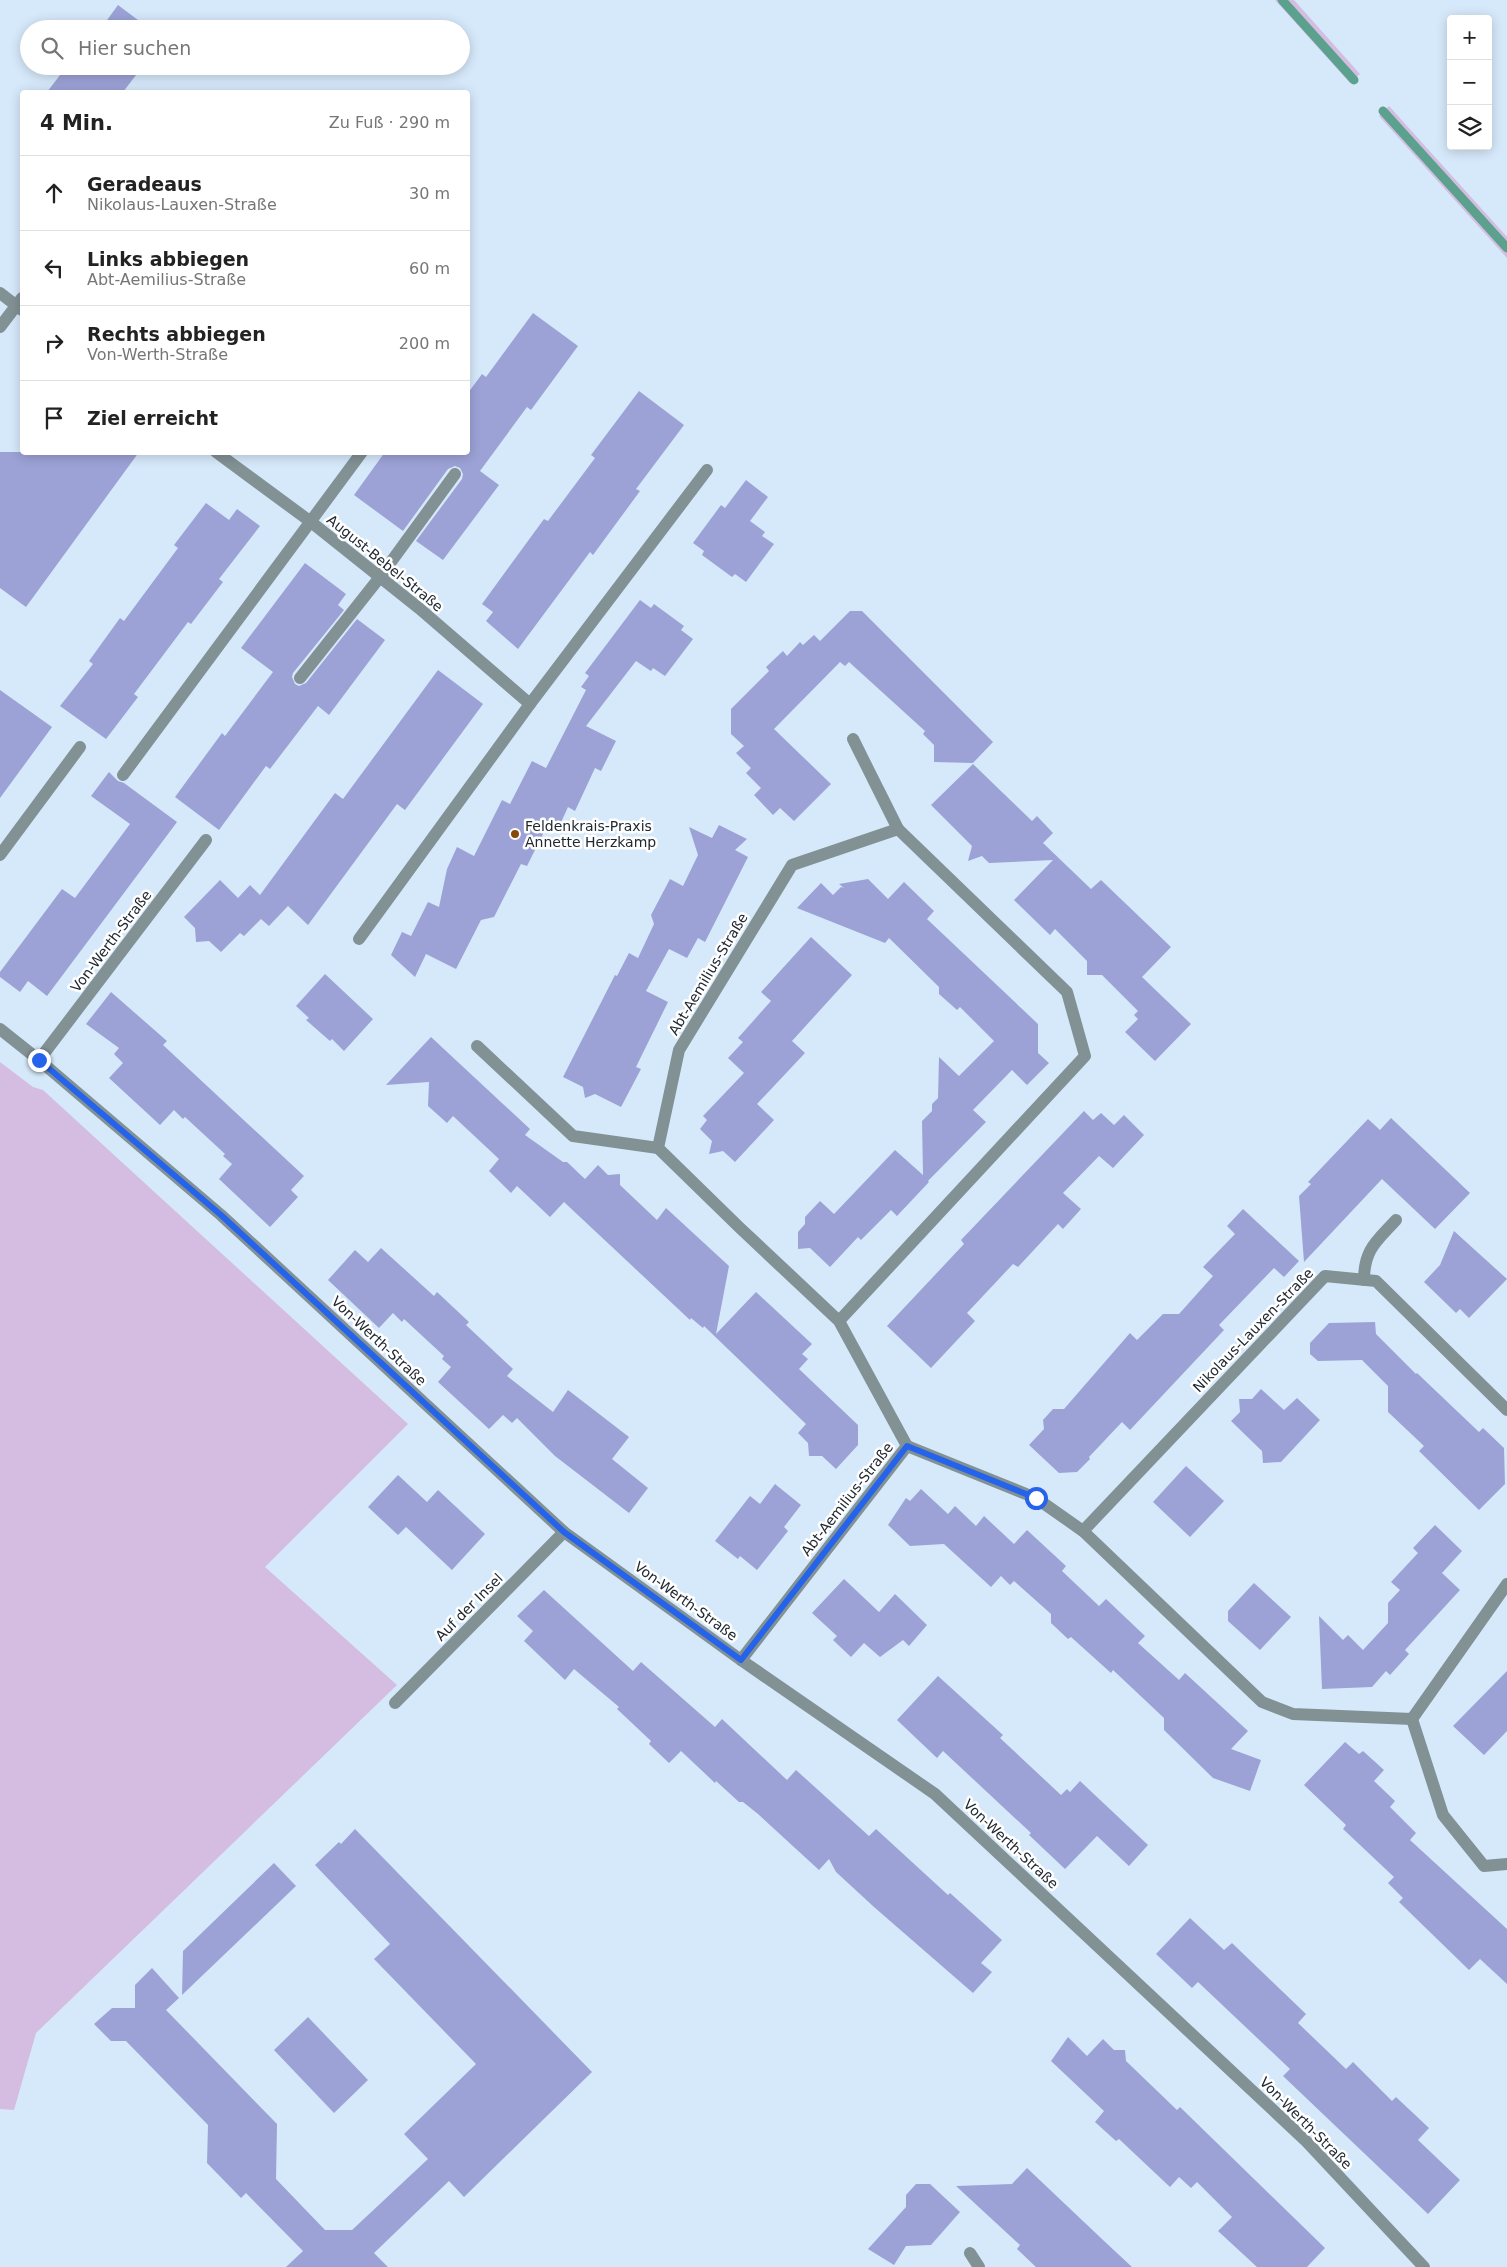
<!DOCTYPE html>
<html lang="de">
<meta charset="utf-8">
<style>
:root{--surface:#fff;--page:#f2f2f2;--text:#222;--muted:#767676;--line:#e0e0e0}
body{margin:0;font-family:"DejaVu Sans",sans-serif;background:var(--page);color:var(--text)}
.controls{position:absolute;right:15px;top:15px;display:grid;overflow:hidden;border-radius:5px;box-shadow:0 2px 12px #0003}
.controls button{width:45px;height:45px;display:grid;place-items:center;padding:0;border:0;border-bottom:1px solid var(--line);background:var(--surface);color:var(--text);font:25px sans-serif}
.stop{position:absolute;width:15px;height:15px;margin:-11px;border:4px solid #2563eb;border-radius:50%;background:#fff}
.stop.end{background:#2563eb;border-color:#fff;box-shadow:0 1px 5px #0008}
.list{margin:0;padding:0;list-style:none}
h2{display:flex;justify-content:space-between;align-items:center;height:65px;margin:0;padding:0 20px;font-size:21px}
h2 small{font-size:16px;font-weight:400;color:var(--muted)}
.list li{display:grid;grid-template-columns:32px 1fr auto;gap:15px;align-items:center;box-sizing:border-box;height:75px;padding:0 20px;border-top:1px solid var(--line)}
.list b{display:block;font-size:19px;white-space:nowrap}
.list p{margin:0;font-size:16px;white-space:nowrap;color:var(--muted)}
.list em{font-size:16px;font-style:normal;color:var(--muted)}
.icon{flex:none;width:28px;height:28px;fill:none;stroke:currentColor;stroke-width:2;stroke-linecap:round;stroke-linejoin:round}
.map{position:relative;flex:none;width:1507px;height:2267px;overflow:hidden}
.search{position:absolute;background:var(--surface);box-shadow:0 2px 12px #0003;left:20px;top:20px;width:450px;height:55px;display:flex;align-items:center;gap:12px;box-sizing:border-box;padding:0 18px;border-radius:28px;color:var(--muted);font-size:19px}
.panel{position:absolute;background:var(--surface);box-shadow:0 2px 12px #0003;left:20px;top:90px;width:450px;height:365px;border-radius:5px}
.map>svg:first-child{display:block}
.green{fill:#d4bde0}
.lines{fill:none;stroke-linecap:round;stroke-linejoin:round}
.stream{stroke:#5ba18e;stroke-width:9}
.building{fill:#9ca2d6}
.minor{stroke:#829194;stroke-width:12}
.route{stroke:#2563eb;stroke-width:6}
.poi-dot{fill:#87490a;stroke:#fff;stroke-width:2}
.labels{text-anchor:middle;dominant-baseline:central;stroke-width:5;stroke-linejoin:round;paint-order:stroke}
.street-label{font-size:14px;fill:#202931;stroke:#fff}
.poi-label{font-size:14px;fill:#202931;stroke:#fff;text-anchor:start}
</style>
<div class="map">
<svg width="1507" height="2267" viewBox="0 0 1507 2267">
<rect width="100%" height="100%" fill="#d6e9fa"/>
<g class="green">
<polygon points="1275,0 1294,0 1360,74 1350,83"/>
<polygon points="1389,106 1507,237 1507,258 1379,116"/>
<polygon points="0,1062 33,1087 43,1090 408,1424 265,1567 397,1685 36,2033 14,2110 0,2109"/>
</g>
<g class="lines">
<g class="stream">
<polyline points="1282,0 1354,80"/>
<polyline points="1383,111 1507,248"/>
</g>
</g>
<g class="building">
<polygon points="118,5 150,29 95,29 99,24 102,27"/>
<polygon points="67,66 143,66 123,92 47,92"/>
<polygon points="533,313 578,346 531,410 527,407 480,471 499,485 443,560 416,541 462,479 463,474 460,468 455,466 448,469 403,531 354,495 385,452 468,452 468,393 482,374 486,377"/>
<polygon points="639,391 684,425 636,489 640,491 593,555 590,552 518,649 486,621 493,612 482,604 544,519 548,521 595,458 591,455"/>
<polygon points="0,452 139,452 26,607 0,588"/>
<polygon points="746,480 768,497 750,521 765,532 762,536 774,544 746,582 735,574 732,577 702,555 704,551 693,543 721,505 725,508"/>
<polygon points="206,503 229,520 237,509 260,526 219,579 223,582 191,624 188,622 134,694 138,697 106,739 60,706 93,664 89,661 120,618 124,621 178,548 174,545"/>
<polygon points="305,563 346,594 338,605 344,610 293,673 292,677 295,684 299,686 306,683 357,619 385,640 329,715 318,706 270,769 266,766 219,830 175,797 222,733 225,736 273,672 241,648"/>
<polygon points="640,600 651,608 654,604 684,626 681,630 693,639 665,676 653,668 651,671 636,661 586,726 616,741 601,771 595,768 575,811 568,807 558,829 548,824 527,866 521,864 494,917 481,920 456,969 426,954 415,977 391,955 402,932 411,936 428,902 439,907 447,869 457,847 474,856 502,800 510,804 532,761 546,768 586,690 581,687 589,676 585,673"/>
<polygon points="850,611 862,611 993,742 973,763 934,762 934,745 923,734 925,731 849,662 845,666 840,662 774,729 831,784 794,821 780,808 773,815 754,795 761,788 746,773 751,768 736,753 744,746 731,734 731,709 769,671 766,667 783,651 787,656 800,642 803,645 814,635 820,641"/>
<polygon points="438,670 483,704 405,810 397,804 308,925 288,906 269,926 261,919 244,936 240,933 221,952 209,941 196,942 195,928 184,917 220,880 238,898 250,885 260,895 335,793 343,799"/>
<polygon points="0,690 52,727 0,798"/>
<polygon points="973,764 1032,821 1037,816 1053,833 1043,843 1091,889 1101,880 1171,947 1142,977 1191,1024 1155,1061 1125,1032 1138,1019 1134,1015 1138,1011 1102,975 1087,975 1087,961 1055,929 1050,935 1014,900 1053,860 989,863 982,856 968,861 972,846 931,805"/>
<polygon points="109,772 118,781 124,783 177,822 47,996 28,981 20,992 0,977 0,972 62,889 75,898 130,824 91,796"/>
<polygon points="719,825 747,839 735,850 748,857 705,942 698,938 687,958 669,949 646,991 668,1002 636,1067 641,1069 621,1107 595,1094 585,1098 583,1087 563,1077 615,975 617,976 629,953 638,958 654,924 651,915 670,879 683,886 698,855 689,827 712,838"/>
<polygon points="868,879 888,899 904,882 934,911 927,919 1038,1024 1038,1053 1049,1063 1027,1085 1012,1070 973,1110 986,1122 928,1181 929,1182 897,1216 891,1210 861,1240 858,1237 830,1267 810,1248 798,1249 798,1232 805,1224 805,1217 820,1201 834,1214 895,1150 923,1175 922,1121 932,1111 932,1104 938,1098 939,1057 959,1076 994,1041 960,1007 957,1010 939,994 939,987 889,938 885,943 797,908 821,883 833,895 841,887 844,888 839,884"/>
<polygon points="811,937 852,975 792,1041 805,1053 757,1104 774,1120 735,1162 723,1151 709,1154 712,1141 700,1129 707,1120 703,1116 744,1073 728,1058 743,1042 738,1038 771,1001 761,992"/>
<polygon points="325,974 373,1019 344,1051 332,1039 330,1041 306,1020 309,1018 296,1006"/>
<polygon points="111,992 167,1041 163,1045 304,1176 291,1190 298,1197 270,1227 219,1179 232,1164 223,1156 225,1154 185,1117 183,1119 174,1110 160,1125 109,1078 123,1063 114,1054 119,1048 86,1024"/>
<polygon points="431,1037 530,1129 525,1135 563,1162 567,1162 585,1179 598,1165 608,1175 620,1174 620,1185 657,1220 666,1208 729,1266 716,1334 756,1292 812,1344 802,1354 808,1359 799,1369 858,1425 858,1445 836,1469 822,1456 809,1456 808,1443 798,1433 806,1424 704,1326 703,1328 691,1318 690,1320 564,1202 550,1217 517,1186 511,1193 489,1171 499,1159 453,1116 447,1123 428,1106 429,1082 386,1085"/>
<polygon points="1084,1111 1093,1120 1101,1113 1114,1125 1124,1115 1144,1135 1113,1168 1099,1156 1063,1193 1081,1209 1063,1229 1058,1224 1018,1267 1013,1264 967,1313 975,1321 931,1368 887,1326 964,1244 961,1240"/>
<polygon points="1391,1118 1470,1193 1435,1229 1382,1179 1304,1262 1299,1196 1311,1184 1308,1182 1368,1119 1380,1130"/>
<polygon points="1243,1209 1299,1261 1284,1277 1274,1268 1219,1325 1224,1330 1130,1430 1122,1422 1089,1457 1090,1459 1077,1472 1059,1473 1029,1445 1044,1429 1043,1420 1053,1409 1064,1409 1130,1333 1137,1340 1163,1314 1179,1314 1213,1276 1203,1267 1235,1234 1227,1226"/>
<polygon points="1454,1231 1507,1279 1469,1318 1460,1309 1456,1313 1424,1282 1440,1265"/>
<polygon points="381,1248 434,1296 437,1292 469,1322 466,1325 513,1369 507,1376 553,1412 568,1390 629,1437 612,1459 648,1488 629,1513 555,1456 517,1418 512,1423 503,1415 489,1429 438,1382 451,1367 442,1359 444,1356 404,1319 402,1322 393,1313 379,1328 328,1280 355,1250 368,1262"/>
<polygon points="1375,1322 1376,1334 1416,1374 1417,1373 1479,1432 1483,1428 1504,1448 1505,1484 1479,1510 1419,1451 1424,1446 1388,1412 1388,1386 1362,1360 1318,1361 1310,1354 1310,1343 1329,1323"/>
<polygon points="1261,1389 1284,1410 1297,1398 1320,1420 1281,1462 1263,1463 1262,1451 1231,1421 1240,1412 1239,1399 1252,1399"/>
<polygon points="1186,1466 1224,1501 1190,1537 1153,1502"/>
<polygon points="398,1475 427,1502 438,1490 485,1534 452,1570 406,1527 398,1535 368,1507"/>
<polygon points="775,1484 801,1505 784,1527 788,1531 757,1570 740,1556 738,1559 715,1541 750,1496 760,1504"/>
<polygon points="921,1489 948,1514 955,1506 976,1526 984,1516 1014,1544 1027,1530 1066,1566 1062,1571 1099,1606 1106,1599 1145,1636 1138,1643 1179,1680 1185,1673 1248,1731 1231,1749 1261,1760 1250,1791 1213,1778 1164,1730 1164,1718 1113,1670 1111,1673 1071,1637 1068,1639 1051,1623 1051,1614 1014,1581 1010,1585 1001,1576 991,1587 944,1544 910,1546 888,1525 906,1498 910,1501"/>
<polygon points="1435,1525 1462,1551 1442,1573 1460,1590 1405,1650 1409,1654 1390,1675 1386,1671 1372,1687 1322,1689 1319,1616 1343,1640 1348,1635 1363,1650 1388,1623 1388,1603 1400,1590 1391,1582 1418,1553 1413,1548"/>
<polygon points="844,1579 879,1612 895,1594 927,1625 909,1646 903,1640 880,1657 864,1643 851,1657 833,1640 837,1636 812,1613"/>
<polygon points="1254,1583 1291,1617 1260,1650 1228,1621 1228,1611"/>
<polygon points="544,1590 633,1671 641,1662 715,1727 722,1719 787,1780 796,1770 869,1836 876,1829 948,1895 950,1893 1002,1940 981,1963 992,1972 973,1993 874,1907 836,1872 829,1859 819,1870 758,1814 743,1802 739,1802 716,1781 715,1783 681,1751 669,1763 649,1744 651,1741 617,1709 619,1707 574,1669 565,1680 524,1641 533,1631 517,1616"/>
<polygon points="1507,1671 1507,1731 1484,1755 1453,1726"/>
<polygon points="938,1676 1003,1735 1000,1738 1061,1795 1067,1789 1070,1792 1080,1781 1148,1845 1129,1866 1097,1836 1065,1869 1029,1835 1031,1833 943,1751 937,1758 897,1720"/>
<polygon points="1345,1742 1359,1754 1363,1751 1384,1770 1374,1781 1395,1801 1390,1807 1416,1833 1410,1840 1507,1929 1507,1984 1480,1959 1469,1970 1399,1902 1403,1898 1388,1883 1394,1877 1343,1829 1346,1825 1304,1785"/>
<polygon points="355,1829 592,2072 464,2197 449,2181 374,2253 388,2267 286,2267 303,2251 246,2193 241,2198 207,2163 208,2125 126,2041 111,2041 94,2024 112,2008 135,2008 135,1985 152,1968 179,1998 166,2010 277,2124 276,2179 325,2230 352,2230 428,2159 404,2134 476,2064 374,1959 390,1944 315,1865 339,1842 341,1844"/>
<polygon points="274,1863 296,1886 182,1995 183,1951"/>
<polygon points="1190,1918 1224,1950 1232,1943 1306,2014 1298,2023 1346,2069 1353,2062 1392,2101 1396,2097 1429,2128 1418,2140 1460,2180 1428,2214 1283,2076 1290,2069 1198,1982 1192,1988 1156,1954"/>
<polygon points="308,2017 368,2080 334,2113 274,2050"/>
<polygon points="1068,2037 1087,2056 1103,2039 1114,2050 1125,2050 1126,2061 1177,2110 1180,2107 1325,2248 1307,2267 1257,2267 1218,2231 1232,2217 1197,2182 1191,2188 1179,2177 1170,2187 1119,2139 1116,2141 1095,2122 1104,2111 1051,2061"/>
<polygon points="1027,2168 1103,2240 1132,2267 1036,2267 1017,2249 1020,2245 956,2186 1012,2184"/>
<polygon points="916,2184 930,2184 960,2212 931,2245 906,2246 894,2265 868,2249 906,2207 906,2195"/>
</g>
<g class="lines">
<g class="minor">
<polyline points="0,293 22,310"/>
<polyline points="0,327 22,298"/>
<polyline points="216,452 311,522 420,609 530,704"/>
<polyline points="300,678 380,577 455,474"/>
<polyline points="853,739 898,829"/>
<polyline points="123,775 362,452"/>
<polyline points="0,855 80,747"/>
<polyline points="359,939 530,704 707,470"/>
<polyline points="0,1029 39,1060 221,1215 564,1532 741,1660 935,1794 1305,2140 1424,2267"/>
<polyline points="477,1046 573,1136 658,1148"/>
<polyline points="39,1060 206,840"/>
<path d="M 1364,1280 C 1364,1249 1377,1241 1396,1220"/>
<polyline points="907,1446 1036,1498 1083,1531 1262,1702 1293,1714 1412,1719 1507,1584"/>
<polyline points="1083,1531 1325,1276 1376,1281 1507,1410"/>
<polyline points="741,1660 907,1446 839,1321 740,1228 658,1148 679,1050 792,865 898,829 1067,992 1085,1056 839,1321"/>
<polyline points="395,1703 564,1532"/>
<polyline points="1412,1719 1443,1815 1484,1866 1507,1864"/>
<polyline points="970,2253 979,2267"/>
</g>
</g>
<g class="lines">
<polyline class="route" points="39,1060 221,1215 564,1532 741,1660 907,1446 1036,1498"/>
</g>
<circle class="poi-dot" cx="515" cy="834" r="5"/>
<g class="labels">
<g class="street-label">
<text transform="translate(385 563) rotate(39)">August-Bebel-Straße</text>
<text transform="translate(111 941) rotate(-53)">Von-Werth-Straße</text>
<text transform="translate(708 974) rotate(-59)">Abt-Aemilius-Straße</text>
<text transform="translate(1253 1330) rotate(-46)">Nikolaus-Lauxen-Straße</text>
<text transform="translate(379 1341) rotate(43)">Von-Werth-Straße</text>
<text transform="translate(847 1499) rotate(-52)">Abt-Aemilius-Straße</text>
<text transform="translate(686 1601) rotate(36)">Von-Werth-Straße</text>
<text transform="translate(469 1607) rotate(-45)">Auf der Insel</text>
<text transform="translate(1011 1844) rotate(43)">Von-Werth-Straße</text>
<text transform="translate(1306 2123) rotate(45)">Von-Werth-Straße</text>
</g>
<g class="poi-label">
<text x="525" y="826">Feldenkrais-Praxis<tspan x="525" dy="16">Annette Herzkamp</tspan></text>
</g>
</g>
</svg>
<div class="controls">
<button>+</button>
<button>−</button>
<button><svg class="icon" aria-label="layers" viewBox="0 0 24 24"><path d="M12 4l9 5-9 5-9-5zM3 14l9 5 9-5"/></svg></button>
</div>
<div class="stop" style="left:1036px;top:1498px"></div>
<div class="stop end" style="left:39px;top:1060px"></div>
<div class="search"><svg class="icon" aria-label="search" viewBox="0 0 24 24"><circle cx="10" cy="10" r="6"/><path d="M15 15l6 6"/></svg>Hier suchen</div>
<section class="panel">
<h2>4 Min.<small>Zu Fuß · 290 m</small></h2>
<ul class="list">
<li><svg class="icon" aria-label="ahead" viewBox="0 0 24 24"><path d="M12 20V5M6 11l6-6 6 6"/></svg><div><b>Geradeaus</b><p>Nikolaus-Lauxen-Straße</p></div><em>30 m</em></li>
<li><svg class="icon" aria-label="left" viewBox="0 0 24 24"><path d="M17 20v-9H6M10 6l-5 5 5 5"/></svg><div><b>Links abbiegen</b><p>Abt-Aemilius-Straße</p></div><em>60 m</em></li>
<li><svg class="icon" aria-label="right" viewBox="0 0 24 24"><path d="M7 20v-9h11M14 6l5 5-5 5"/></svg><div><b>Rechts abbiegen</b><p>Von-Werth-Straße</p></div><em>200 m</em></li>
<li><svg class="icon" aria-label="arrive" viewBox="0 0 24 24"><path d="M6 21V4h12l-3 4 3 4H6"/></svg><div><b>Ziel erreicht</b></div></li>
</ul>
</section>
</div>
